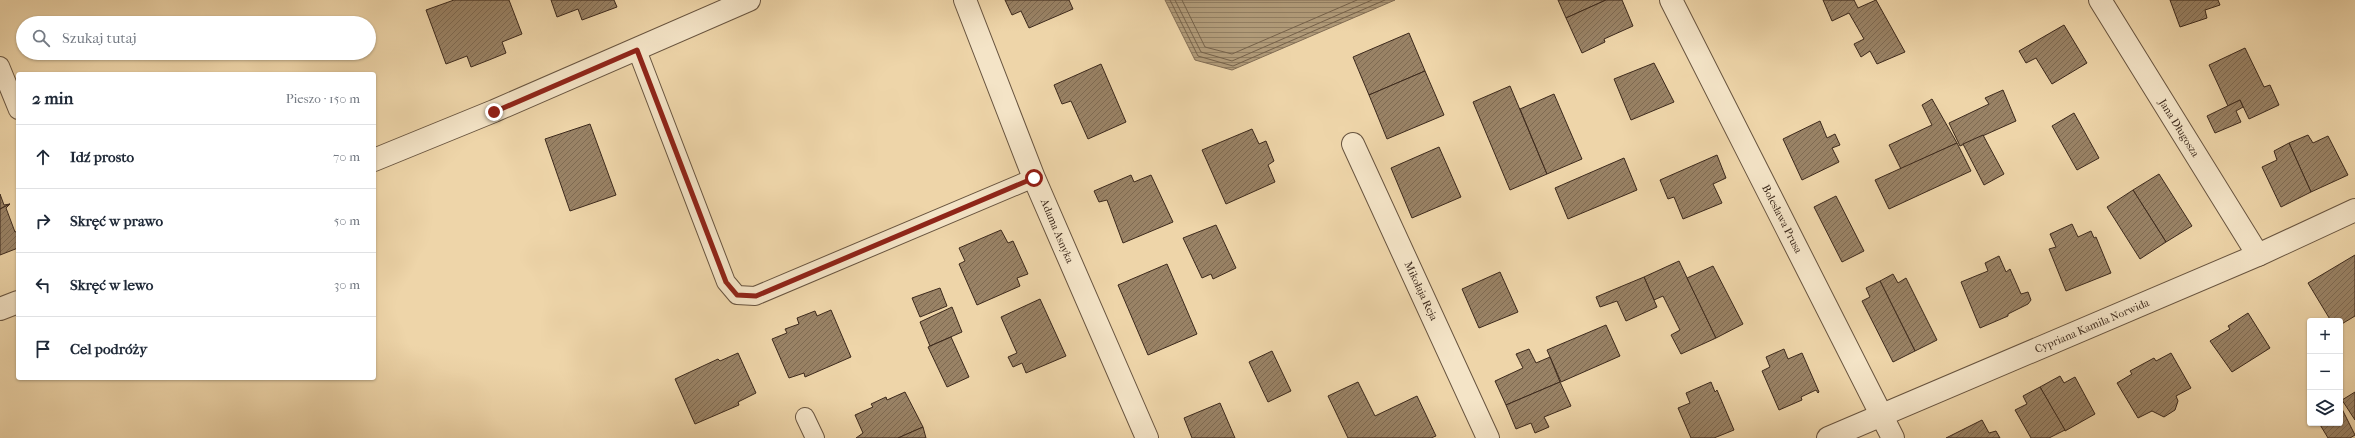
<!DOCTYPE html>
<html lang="pl">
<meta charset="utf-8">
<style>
:root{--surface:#fff;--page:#f2f2f3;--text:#1f2937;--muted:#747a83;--line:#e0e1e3}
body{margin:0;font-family:"IM FELL French Canon",serif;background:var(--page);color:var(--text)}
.controls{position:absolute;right:12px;bottom:12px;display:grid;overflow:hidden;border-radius:4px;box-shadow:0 1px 3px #0004}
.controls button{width:36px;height:36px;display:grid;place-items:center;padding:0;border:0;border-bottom:1px solid var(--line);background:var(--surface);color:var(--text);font:20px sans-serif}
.stop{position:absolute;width:12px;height:12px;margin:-9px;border:3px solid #8f2418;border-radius:50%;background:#fff}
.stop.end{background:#8f2418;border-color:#fff;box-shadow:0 1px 4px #0008}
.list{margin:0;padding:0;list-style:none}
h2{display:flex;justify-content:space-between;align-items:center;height:52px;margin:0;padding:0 16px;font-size:17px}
h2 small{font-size:13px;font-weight:400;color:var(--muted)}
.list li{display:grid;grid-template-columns:26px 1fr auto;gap:12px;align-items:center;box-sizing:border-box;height:64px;padding:0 16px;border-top:1px solid var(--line)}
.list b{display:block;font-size:15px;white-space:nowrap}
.list em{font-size:13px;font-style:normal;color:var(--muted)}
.icon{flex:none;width:22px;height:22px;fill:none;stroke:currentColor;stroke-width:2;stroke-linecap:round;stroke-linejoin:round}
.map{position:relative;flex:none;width:2355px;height:438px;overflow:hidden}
.search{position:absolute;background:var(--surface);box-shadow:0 1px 3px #0004;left:16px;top:16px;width:360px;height:44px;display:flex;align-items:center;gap:10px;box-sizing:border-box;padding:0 14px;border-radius:22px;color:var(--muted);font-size:15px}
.panel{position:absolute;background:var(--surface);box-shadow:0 1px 3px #0004;left:16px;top:72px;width:360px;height:308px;border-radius:4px}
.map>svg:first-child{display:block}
.water{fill:url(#water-rules);stroke:#826d54}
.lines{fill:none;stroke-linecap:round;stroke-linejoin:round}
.shore{stroke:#76624a;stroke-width:1}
.building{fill:url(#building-hatch);stroke:#3c291c}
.lane-casing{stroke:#68543f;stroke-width:20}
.street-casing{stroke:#68543f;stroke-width:24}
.lane{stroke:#f4e4c7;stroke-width:18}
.street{stroke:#f4e4c7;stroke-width:22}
.route{stroke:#8f2418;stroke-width:5}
.labels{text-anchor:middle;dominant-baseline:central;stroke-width:4;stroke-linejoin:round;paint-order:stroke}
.street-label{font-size:11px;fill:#3c291c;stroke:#f4e4c7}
</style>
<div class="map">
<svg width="2355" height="438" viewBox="0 0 2355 438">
<defs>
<pattern id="water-rules" width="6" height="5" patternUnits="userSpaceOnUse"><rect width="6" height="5" fill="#b19b79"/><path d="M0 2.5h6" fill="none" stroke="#917e62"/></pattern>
<pattern id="building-hatch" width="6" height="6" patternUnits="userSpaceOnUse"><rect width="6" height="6" fill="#998265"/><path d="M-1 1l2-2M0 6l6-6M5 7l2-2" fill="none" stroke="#7e6a52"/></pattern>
</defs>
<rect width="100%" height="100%" fill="#eed5a9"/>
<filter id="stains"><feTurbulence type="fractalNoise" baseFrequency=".005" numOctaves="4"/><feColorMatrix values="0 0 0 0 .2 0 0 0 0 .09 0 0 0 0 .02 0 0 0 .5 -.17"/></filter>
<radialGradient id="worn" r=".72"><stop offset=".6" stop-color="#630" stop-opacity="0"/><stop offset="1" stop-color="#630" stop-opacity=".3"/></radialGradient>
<polygon class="water" points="1165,0 1395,0 1232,70 1195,60"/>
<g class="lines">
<g class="shore">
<polyline points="1170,0 1198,56 1233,66 1385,0"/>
<polyline points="1175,0 1201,52 1232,61 1372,0"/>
<polyline points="1182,0 1205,47 1232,54 1357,0"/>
</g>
</g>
<g class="building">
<polygon points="454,0 509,0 522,34 502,42 506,53 489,60 471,67 467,56 446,64 426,10"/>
<polygon points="551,0 614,0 617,7 582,20 578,9 557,17"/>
<polygon points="1005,0 1069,0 1073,9 1029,28 1021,11 1012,15"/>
<polygon points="1558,0 1606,0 1566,18"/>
<polygon points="1606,0 1622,0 1633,26 1604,39 1605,42 1582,53 1566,18"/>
<polygon points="1823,0 1854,0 1858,8 1876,0 1905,52 1877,64 1870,51 1861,57 1854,44 1864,39 1849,13 1832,21"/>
<polygon points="2170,0 2218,0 2220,5 2205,10 2207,18 2180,27"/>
<polygon points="2064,25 2087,63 2052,84 2036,58 2026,63 2019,51"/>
<polygon points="1409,33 1425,71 1369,95 1353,57"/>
<polygon points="2245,48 2264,87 2270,85 2279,105 2249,119 2240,100 2228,106 2209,65"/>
<polygon points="1654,63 1674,102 1631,120 1614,79"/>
<polygon points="1101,64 1126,122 1088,139 1071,101 1062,104 1054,85"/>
<polygon points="1425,71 1444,115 1387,139 1369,95"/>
<polygon points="1510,86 1547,174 1510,190 1473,102"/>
<polygon points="2003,90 2016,121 1960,146 1949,123 1989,104 1985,98"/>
<polygon points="1554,94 1582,159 1547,174 1520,109"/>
<polygon points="1932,99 1957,143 1901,169 1889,145 1932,125 1922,105"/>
<polygon points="2240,100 2243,107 2236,111 2241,122 2215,133 2207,116"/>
<polygon points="2074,113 2099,158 2077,170 2052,126"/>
<polygon points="1820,121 1827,138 1835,134 1840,145 1832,148 1839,162 1802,180 1783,139"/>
<polygon points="590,124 616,195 570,211 545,139"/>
<polygon points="1252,129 1259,144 1266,141 1274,161 1268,165 1275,182 1226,204 1202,150"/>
<polygon points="1983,135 2004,174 1984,185 1963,144"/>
<polygon points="2308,135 2313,143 2328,136 2348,175 2311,192 2289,143"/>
<polygon points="1957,143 1971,171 1889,209 1875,180"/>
<polygon points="2289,143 2311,192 2281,207 2262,167 2277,160 2274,151"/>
<polygon points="1439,147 1461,197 1412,218 1391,168"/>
<polygon points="1717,155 1726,178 1713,184 1722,203 1683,219 1674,197 1668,199 1660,180"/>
<polygon points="1624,158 1637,190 1568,219 1555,188"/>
<polygon points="2159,174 2192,226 2166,242 2133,190"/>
<polygon points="1131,175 1134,182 1151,175 1173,222 1123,243 1107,200 1099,202 1094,191"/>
<polygon points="2133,190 2166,242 2140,259 2107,207"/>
<polygon points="0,194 4,205 10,204 0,209"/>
<polygon points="1836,196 1864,251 1842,262 1814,207"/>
<polygon points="10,204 6,208 15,232 18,231 18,248 0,255 0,209"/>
<polygon points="2072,224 2078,237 2091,231 2094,238 2096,237 2111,273 2066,291 2049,249 2056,247 2050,234"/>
<polygon points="1216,225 1236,268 1213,279 1211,274 1202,278 1183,238"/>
<polygon points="1001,230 1008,243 1013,241 1028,274 1017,278 1020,286 977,305 959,264 965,261 959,248"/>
<polygon points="2355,255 2355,316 2340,325 2340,321 2331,321 2308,283"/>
<polygon points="1999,256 2006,272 2010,269 2021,294 2028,292 2031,300 2028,304 2008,314 2008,316 1980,328 1961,282 1988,271 1985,263"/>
<polygon points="1679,261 1716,338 1681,354 1671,335 1680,330 1663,296 1654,300 1644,277"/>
<polygon points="1167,264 1197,334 1148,355 1118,285"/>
<polygon points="1713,266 1743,324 1716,338 1687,278"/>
<polygon points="1500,272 1518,312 1479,328 1462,289"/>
<polygon points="1893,274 1898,283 1906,278 1937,340 1915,351 1880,281"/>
<polygon points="1644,277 1657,307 1626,321 1617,301 1600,307 1596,297"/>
<polygon points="1880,281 1915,351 1893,362 1862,301 1870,297 1866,288"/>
<polygon points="940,288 947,306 920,317 912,298"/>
<polygon points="1040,299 1066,356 1026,373 1022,363 1013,367 1008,357 1017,353 1001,317"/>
<polygon points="952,307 962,332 930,346 920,322"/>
<polygon points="831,310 851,357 805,377 804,373 789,378 772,339 787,333 785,329 799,324 797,318 815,311 817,316"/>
<polygon points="2248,313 2270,348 2232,372 2210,341 2230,329 2228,326"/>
<polygon points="1606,325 1620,356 1561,382 1547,350"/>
<polygon points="951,337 969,377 947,387 928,347"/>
<polygon points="1529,349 1536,363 1550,357 1560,382 1506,405 1495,381 1523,368 1516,354"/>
<polygon points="1784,349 1788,359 1802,353 1819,392 1818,393 1816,390 1801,397 1802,400 1779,410 1762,371 1770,367 1766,357"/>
<polygon points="1272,351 1291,391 1268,402 1249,362"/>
<polygon points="738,353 756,393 738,402 739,405 695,424 675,379 718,359 720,361"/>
<polygon points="2171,353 2191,388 2176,396 2178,401 2175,410 2164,417 2152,411 2138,418 2117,383 2132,374 2130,371 2154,358 2156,361"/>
<polygon points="2060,376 2064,383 2075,377 2095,414 2065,431 2040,387"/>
<polygon points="1358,382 1375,416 1417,396 1436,436 1431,438 1348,438 1328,396"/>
<polygon points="1560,382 1571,406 1544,417 1549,427 1535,433 1531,423 1516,429 1506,405"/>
<polygon points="1711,382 1715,392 1717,390 1734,430 1714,438 1691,438 1678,408 1690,403 1686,393"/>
<polygon points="2040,387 2065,430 2049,438 2031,438 2015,410 2027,404 2023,396"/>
<polygon points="905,392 923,427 898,438 856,438 863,433 855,415 873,407 871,404 886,397 887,400"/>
<polygon points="2355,392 2355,420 2342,400"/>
<polygon points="1220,403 1235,438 1192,438 1184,418"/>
<polygon points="2340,405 2355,435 2350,438 2328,438 2319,423 2340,423"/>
<polygon points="1982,420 1989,433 1996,431 2000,438 1946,438"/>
<polygon points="923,427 926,438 898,438"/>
</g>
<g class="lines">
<defs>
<g id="lane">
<polyline points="637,50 726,282 737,295 755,296 1034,178"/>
<polyline points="0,66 18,110"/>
<polyline points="805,417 815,438"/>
</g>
<g id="street">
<polyline points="965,0 1034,178 1147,438"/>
<polyline points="1671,0 1893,438"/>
<polyline points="2100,0 2258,255"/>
<polyline points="1353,144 1488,438"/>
<polyline points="374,160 494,111 749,0"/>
<polyline points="0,309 18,302"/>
<polyline points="1828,438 2258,255 2355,210"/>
</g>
</defs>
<use href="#lane" class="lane-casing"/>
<use href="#street" class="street-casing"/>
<use href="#lane" class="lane"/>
<use href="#street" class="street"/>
</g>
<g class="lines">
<polyline class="route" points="494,112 637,50 726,282 737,295 756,296 1034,178"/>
</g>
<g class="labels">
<g class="street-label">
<text transform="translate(2179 128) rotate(58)">Jana Długosza</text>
<text transform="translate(1782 219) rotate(63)">Bolesława Prusa</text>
<text transform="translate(1057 231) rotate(67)">Adama Asnyka</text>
<text transform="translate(1421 291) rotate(65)">Mikołaja Reja</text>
<text transform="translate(2092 326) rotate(-23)">Cypriana Kamila Norwida</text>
</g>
</g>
<rect width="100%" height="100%" filter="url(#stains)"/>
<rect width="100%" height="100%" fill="url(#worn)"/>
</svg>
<div class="controls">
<button>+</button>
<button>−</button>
<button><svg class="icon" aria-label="layers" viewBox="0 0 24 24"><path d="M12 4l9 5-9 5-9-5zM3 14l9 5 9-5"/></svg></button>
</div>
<div class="stop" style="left:1034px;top:178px"></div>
<div class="stop end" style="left:494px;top:112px"></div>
<div class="search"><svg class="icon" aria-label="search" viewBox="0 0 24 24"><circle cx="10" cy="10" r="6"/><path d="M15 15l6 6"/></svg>Szukaj tutaj</div>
<section class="panel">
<h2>2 min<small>Pieszo · 150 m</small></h2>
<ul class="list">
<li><svg class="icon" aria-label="ahead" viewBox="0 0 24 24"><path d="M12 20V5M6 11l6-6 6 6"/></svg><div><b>Idź prosto</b></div><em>70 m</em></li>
<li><svg class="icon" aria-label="right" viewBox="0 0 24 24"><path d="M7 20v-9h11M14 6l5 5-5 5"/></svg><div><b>Skręć w prawo</b></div><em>50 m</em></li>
<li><svg class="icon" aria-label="left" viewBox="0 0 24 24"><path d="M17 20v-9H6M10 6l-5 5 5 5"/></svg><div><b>Skręć w lewo</b></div><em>30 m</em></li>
<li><svg class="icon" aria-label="arrive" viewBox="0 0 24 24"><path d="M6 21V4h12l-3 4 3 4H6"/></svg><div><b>Cel podróży</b></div></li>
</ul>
</section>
</div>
